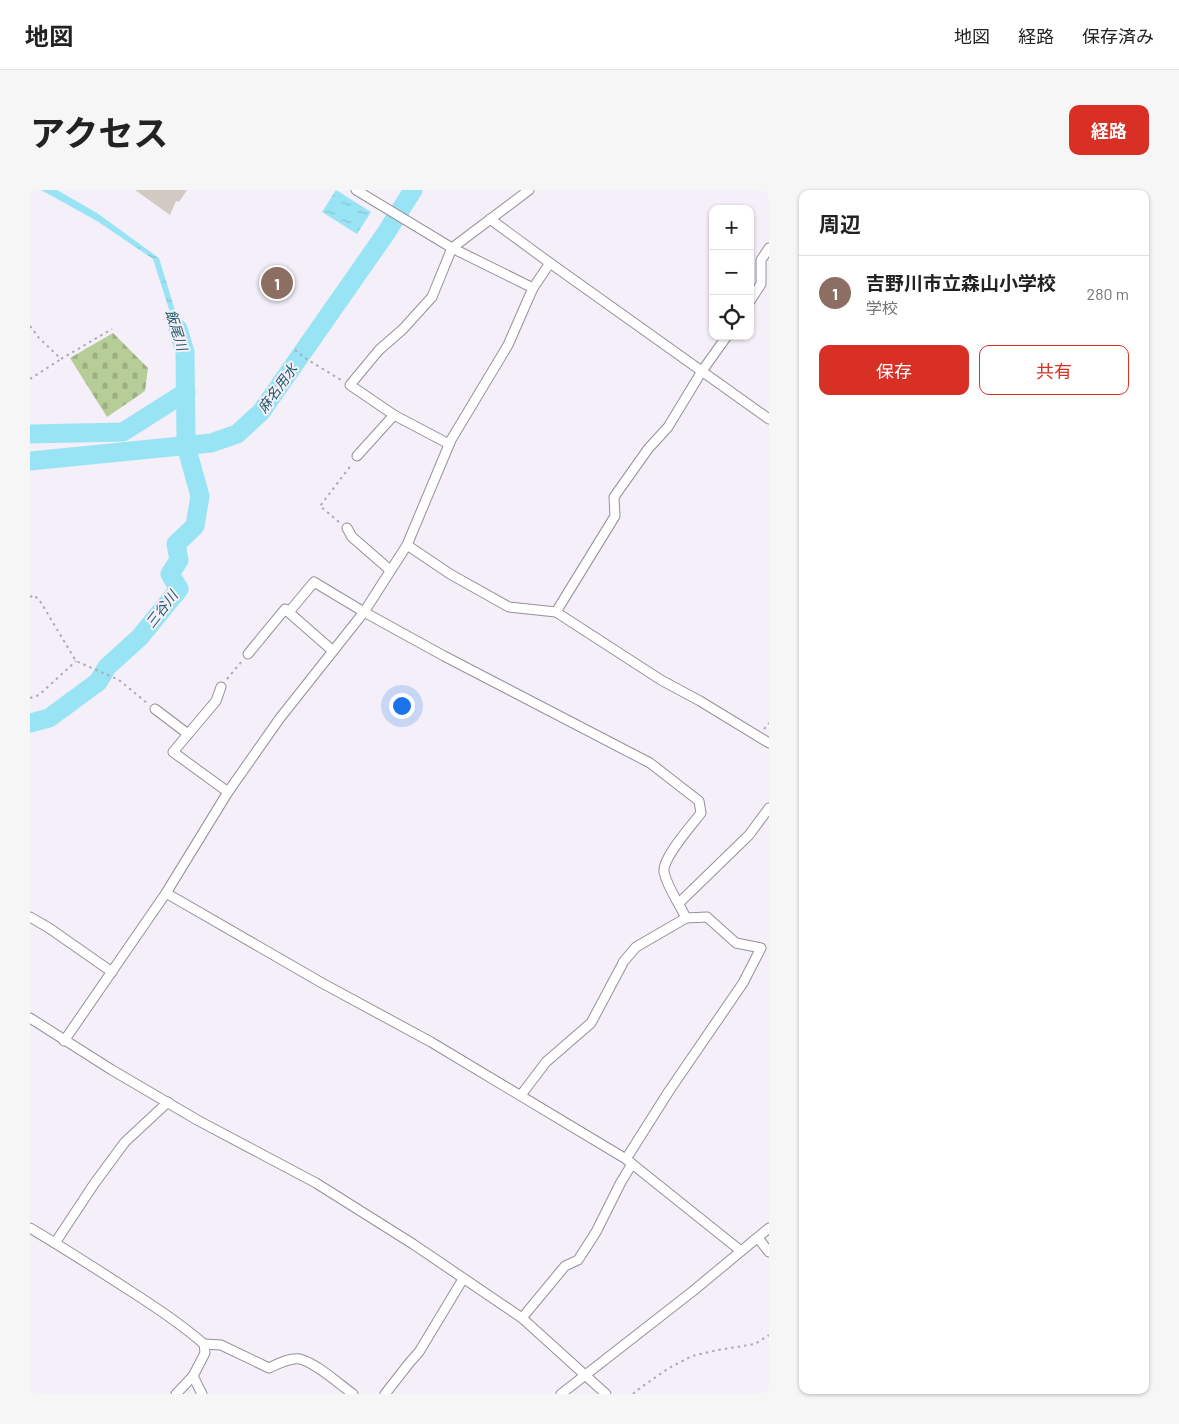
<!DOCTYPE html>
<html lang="ja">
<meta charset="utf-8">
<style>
:root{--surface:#fff;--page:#f6f6f6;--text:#222;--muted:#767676;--line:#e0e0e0;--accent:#d93025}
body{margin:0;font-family:Barlow,"Noto Sans JP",sans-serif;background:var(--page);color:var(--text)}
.controls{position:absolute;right:15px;top:15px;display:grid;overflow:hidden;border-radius:10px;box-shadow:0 1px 4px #0004}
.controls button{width:45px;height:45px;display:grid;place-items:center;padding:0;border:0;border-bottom:1px solid var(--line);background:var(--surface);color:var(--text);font:25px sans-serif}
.you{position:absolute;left:371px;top:515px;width:18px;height:18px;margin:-12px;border:4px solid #fff;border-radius:50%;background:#1a73e8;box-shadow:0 0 0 8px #1a73e833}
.badge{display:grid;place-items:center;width:32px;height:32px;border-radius:50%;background:var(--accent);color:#fff;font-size:16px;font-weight:700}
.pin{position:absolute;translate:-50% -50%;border:2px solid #fff;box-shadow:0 1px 5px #0006}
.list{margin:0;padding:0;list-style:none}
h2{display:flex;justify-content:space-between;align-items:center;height:65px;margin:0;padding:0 20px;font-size:21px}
h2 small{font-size:16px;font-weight:400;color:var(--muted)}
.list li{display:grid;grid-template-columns:32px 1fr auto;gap:15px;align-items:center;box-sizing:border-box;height:75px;padding:0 20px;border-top:1px solid var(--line)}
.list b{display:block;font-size:19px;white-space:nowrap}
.list p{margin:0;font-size:16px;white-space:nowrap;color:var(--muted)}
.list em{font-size:16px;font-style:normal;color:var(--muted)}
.actions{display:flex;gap:10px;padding:15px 20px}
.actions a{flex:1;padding:11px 0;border:1px solid var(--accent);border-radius:10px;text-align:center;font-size:18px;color:var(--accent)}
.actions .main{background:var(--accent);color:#fff}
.icon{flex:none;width:28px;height:28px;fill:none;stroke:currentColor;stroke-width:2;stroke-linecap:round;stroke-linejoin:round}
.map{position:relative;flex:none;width:739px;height:1204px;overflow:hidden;border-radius:10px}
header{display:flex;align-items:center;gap:30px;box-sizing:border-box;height:70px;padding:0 25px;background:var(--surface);border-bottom:1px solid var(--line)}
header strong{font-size:24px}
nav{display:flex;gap:28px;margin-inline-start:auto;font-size:18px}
.intro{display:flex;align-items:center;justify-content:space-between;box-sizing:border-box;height:120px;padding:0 30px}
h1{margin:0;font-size:35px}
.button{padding:12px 22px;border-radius:10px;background:var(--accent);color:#fff;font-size:18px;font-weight:700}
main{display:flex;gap:30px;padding:0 30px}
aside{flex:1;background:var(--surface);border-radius:10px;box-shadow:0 1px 4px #0004}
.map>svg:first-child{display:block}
.cemetery{fill:url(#cemetery-stones)}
.water{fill:url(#water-ripples)}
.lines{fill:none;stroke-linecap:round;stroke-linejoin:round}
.river{stroke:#99e4f4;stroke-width:19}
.building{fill:#d1cac2}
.minor-casing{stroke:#969199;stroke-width:11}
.path{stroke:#aeaab1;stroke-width:2;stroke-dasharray:2.5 4;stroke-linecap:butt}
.minor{stroke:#fff;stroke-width:9}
.labels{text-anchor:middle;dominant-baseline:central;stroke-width:4;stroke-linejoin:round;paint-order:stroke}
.water-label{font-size:14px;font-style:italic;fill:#205d69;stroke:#f4eff8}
</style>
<header>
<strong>地図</strong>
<nav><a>地図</a><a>経路</a><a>保存済み</a></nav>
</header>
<div class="intro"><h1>アクセス</h1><a class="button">経路</a></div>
<main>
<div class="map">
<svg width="739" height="1204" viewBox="0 0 739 1204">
<defs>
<pattern id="cemetery-stones" width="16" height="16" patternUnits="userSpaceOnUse" patternTransform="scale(1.25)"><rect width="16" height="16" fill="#b7cd98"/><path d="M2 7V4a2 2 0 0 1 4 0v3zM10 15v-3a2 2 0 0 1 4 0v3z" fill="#9daf82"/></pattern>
<pattern id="water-ripples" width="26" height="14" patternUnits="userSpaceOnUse" patternTransform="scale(1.25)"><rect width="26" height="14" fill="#99e4f4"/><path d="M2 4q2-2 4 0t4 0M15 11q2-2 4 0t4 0" fill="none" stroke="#83c3d0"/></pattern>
</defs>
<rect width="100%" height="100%" fill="#f4eff8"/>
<polygon class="cemetery" points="83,143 118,178 115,201 77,227 40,168"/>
<g class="water">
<polygon points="11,0 27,0 67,23 129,68 158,163 153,163 123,69 67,31"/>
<polygon points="306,0 341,22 327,44 292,22"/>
</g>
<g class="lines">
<g class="river">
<polyline points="148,139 155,162 156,249"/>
<polyline points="0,244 93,242 156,202"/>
<polyline points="0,271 181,253 207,244 231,222 356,43 383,0"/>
<polyline points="0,533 19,528 68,492 77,477 110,447 149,399 140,384 149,370 146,354 165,336 170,306 158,263"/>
</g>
</g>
<polygon class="building" points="105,0 157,0 149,12 146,11 140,25"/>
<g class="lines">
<defs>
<g id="minor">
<polyline points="326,0 422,58 503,98"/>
<polyline points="460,29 520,73"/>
<polyline points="720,111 731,94 731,70 739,58"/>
<polyline points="419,254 364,225 320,195 349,160 373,139 402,107 422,58 499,0"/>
<polyline points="327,266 364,225"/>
<polyline points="317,338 322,347 360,380"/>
<polyline points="377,355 420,384 479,417 526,422 631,490 670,511 739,553"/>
<path d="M 259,422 L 284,392 L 334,422 L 414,466 L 620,573 L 669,611 L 671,623 C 662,635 632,668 634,682 C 637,697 649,713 656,728 L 677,727 L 706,753 L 731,758 L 713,793 L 639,901 L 596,969"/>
<polyline points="526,422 585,326 584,307 618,259 638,237 672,181 697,146"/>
<polyline points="218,464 255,419 303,461"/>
<polyline points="191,497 186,511 143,562 198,602"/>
<polyline points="125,519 158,544"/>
<polyline points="136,703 292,793 401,852 596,969 711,1061"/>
<polyline points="649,713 719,645 739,618"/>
<polyline points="0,727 19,738 82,782"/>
<polyline points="0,828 82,880 169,931 286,993 383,1054 492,1128 576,1204"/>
<polyline points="34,851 136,703 198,602 250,528 334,422 377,355 421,250 478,155 503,98 520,73 739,229"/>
<polyline points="491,905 516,872 561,833 594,771 606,757 656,728"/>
<path d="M 0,1038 C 34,1058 68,1080 102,1102 C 127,1118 151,1134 174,1154 L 175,1163 L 163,1186 L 146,1204"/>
<polyline points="728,1048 739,1062"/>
<polyline points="25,1053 64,994 95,952 138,912"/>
<polyline points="492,1128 535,1076 548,1070 566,1042 591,992 602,974"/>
<path d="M 174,1154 L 191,1155 L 239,1178 C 248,1174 260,1167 270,1169 C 286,1173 309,1194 323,1204"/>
<polyline points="163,1186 172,1204"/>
<polyline points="355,1204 380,1172 389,1162 433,1089"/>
<polyline points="531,1204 663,1101 739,1038"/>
</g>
</defs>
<use href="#minor" class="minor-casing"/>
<g class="path">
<polyline points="0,136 9,148 31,169 82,139"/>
<polyline points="265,160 275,168 311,190"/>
<polyline points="0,189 31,169"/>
<polyline points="309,332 290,316 322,274"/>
<polyline points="0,407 4,405 10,411 46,471 89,490 117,513"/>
<polyline points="197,489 212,471"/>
<polyline points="0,508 9,505 46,471"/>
<polyline points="734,539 739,533"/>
<polyline points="603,1204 610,1198 639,1178 662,1166 688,1160 725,1154 739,1145"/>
</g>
<use href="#minor" class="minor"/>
</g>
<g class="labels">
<g class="water-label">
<text transform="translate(147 140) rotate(73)">飯尾川</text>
<text transform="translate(247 198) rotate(-54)">麻名用水</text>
<text transform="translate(131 419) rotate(-52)">三谷川</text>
</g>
</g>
</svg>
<div class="controls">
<button>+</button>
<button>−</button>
<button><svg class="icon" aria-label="locate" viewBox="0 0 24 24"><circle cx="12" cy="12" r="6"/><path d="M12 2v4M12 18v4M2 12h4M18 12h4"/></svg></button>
</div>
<div class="you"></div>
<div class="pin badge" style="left:247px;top:93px;background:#8d6e63">1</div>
</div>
<aside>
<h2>周辺<small></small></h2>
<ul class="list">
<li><span class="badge" style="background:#8d6e63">1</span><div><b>吉野川市立森山小学校</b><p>学校</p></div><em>280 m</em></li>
</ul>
<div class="actions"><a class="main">保存</a><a>共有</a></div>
</aside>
</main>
